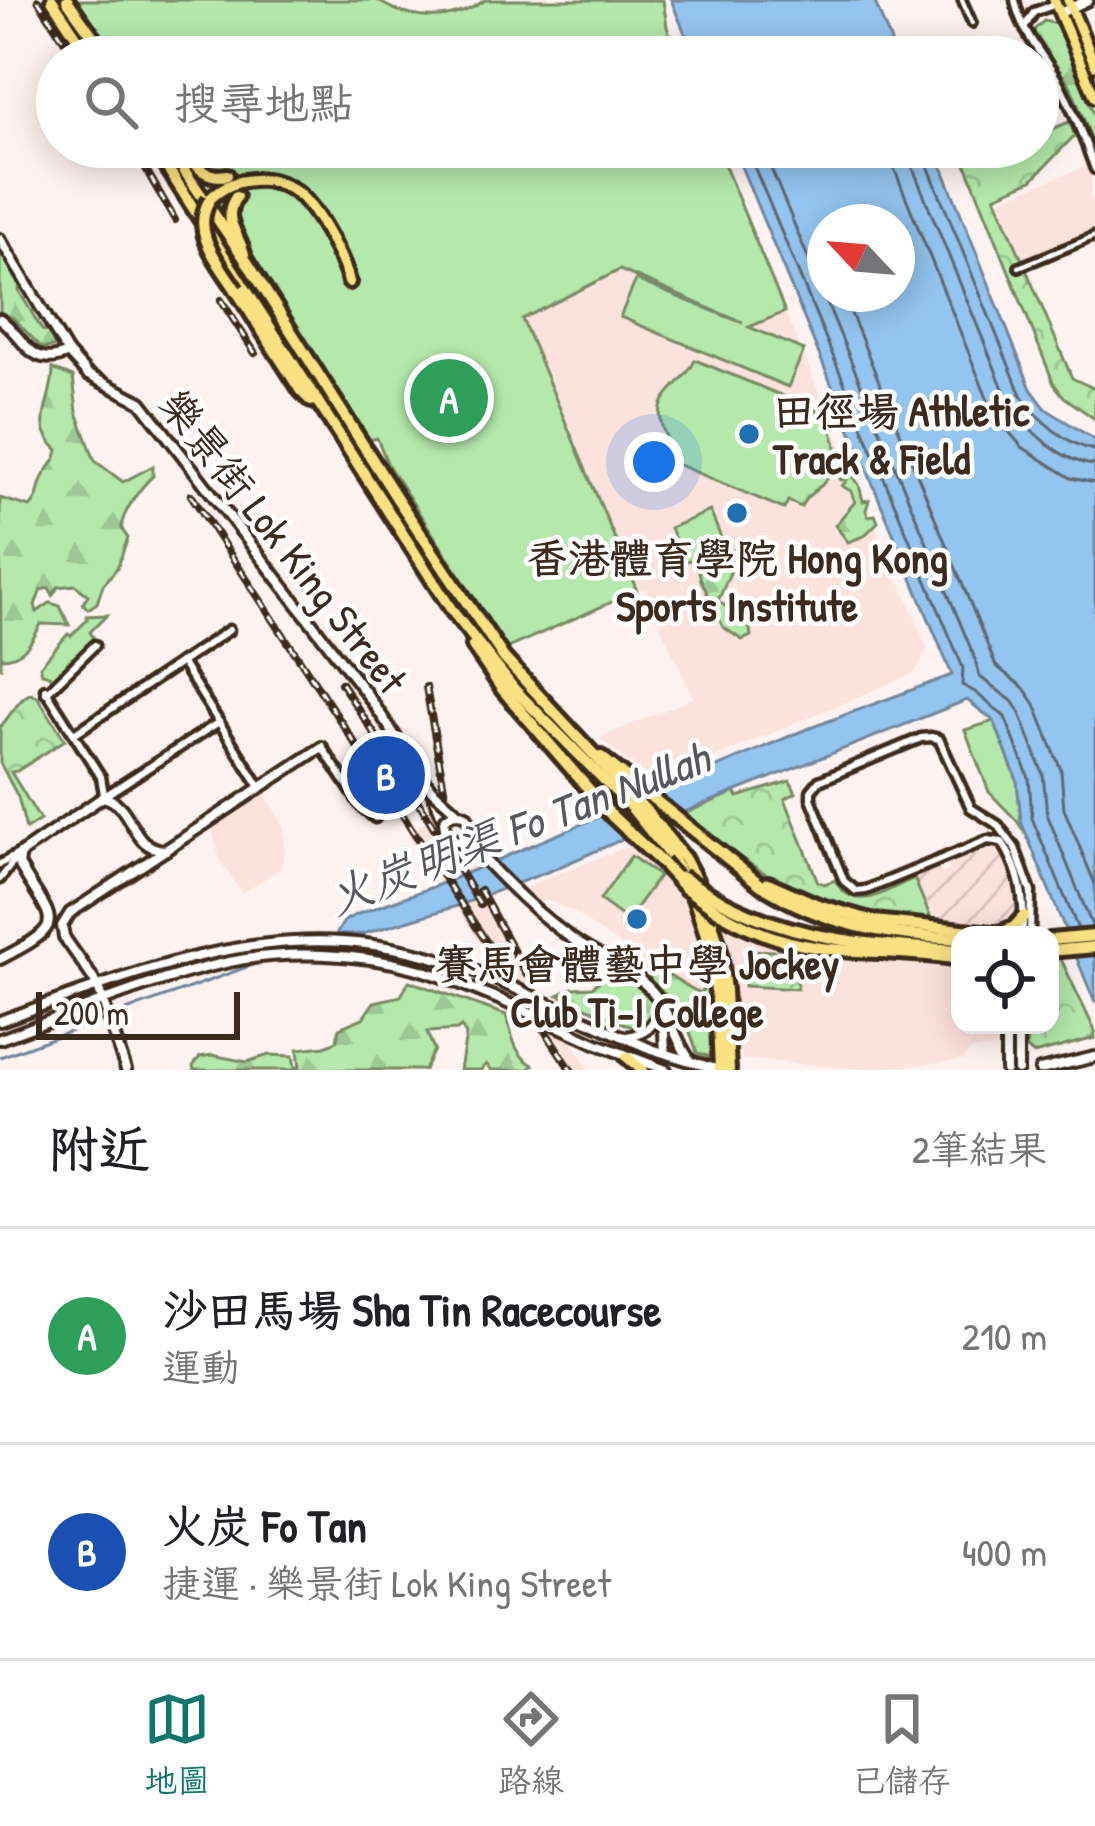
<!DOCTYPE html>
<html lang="zh-TW">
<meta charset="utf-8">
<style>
:root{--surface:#fff;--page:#f2f2f2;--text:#202124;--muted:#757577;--line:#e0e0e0;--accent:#0f766e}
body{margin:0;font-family:"Patrick Hand","LXGW WenKai TC",sans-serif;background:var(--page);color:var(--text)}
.controls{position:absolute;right:36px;bottom:36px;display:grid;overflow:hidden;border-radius:24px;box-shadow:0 6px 30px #0003}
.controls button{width:108px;height:108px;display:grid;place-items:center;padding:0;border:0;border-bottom:3px solid var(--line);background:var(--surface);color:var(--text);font:60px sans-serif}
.compass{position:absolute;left:807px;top:204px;width:108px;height:108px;border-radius:50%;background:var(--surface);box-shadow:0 6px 30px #0003;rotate:296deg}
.scale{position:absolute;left:36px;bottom:30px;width:204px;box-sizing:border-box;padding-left:12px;border:6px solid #3b2a1e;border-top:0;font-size:33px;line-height:42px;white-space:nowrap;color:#3b2a1e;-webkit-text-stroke:9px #fff;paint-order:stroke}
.you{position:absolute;left:654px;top:462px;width:42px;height:42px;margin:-30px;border:9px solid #fff;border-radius:50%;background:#1a73e8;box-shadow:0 0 0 18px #1a73e833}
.badge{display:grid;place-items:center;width:78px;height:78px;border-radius:50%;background:var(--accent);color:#fff;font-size:39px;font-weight:700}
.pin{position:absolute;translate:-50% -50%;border:6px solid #fff;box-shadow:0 3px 12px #0006}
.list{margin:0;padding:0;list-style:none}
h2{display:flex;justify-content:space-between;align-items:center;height:156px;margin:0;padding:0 48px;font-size:51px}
h2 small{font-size:39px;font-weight:400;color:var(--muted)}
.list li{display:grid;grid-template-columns:78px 1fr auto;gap:36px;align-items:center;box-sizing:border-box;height:216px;padding:0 48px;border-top:3px solid var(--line)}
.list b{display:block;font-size:45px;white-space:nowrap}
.list p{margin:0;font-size:39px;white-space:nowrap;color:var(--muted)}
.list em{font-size:39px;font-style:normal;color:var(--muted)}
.icon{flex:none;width:66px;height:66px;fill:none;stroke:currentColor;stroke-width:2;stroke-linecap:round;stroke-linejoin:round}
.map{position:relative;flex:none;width:1095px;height:1070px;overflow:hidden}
.search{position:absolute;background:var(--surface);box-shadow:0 6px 30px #0003;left:36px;right:36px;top:36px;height:132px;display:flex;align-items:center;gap:30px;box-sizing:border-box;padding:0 42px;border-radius:66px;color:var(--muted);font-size:45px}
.sheet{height:588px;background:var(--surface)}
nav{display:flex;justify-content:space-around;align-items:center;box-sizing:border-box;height:168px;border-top:3px solid var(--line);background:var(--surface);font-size:33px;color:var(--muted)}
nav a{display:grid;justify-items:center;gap:6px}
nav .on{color:var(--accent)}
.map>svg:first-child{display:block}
.built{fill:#fce2dd}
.industrial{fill:url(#industrial-furrows)}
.green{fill:#b4e9ab;stroke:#788a64;stroke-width:3}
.forest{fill:url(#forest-firs);stroke:#788a64;stroke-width:3}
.park{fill:url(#park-crowns);stroke:#788a64;stroke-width:3}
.water{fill:#94c5f0;stroke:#70879c;stroke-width:3;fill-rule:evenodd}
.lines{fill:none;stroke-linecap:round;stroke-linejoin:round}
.shore{stroke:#5f6872;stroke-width:3}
.stream{stroke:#70879c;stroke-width:3}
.pedestrian-casing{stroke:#3b2a1e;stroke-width:14}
.minor-casing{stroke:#3b2a1e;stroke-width:15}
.tertiary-casing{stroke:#3b2a1e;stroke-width:16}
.secondary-casing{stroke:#3b2a1e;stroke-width:16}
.primary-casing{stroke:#3b2a1e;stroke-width:18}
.trunk-casing{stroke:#3b2a1e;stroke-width:20}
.motorway-casing{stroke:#3b2a1e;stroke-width:20}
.pedestrian{stroke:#fff;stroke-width:4.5}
.minor{stroke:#fff;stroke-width:6}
.tertiary{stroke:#fff;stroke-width:8}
.secondary{stroke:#fff;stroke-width:8}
.primary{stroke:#f9e181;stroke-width:9}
.trunk{stroke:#f9e181;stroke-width:10}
.motorway{stroke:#f9e181;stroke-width:10}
.rail-casing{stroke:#3b2a1e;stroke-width:8}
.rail{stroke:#fff;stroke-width:3;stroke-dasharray:9;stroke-linecap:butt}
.tertiary-bridge-casing{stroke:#3b2a1e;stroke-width:16;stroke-linecap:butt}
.secondary-bridge-casing{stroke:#3b2a1e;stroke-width:16;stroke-linecap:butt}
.motorway-bridge-casing{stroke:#3b2a1e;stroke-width:20;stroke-linecap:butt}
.tertiary-bridge{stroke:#fff;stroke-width:8}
.secondary-bridge{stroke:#fff;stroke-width:8}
.motorway-bridge{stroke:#f9e181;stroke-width:10}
.poi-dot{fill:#1f6fb2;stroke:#fff;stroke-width:4.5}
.labels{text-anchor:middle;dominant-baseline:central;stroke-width:9;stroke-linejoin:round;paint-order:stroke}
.poi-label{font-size:42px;font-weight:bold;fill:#3b2a1e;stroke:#fff}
.street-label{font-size:42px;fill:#3b2a1e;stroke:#fff}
.water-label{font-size:45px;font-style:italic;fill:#56585d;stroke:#fff}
</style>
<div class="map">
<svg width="1095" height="1070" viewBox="0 0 1095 1070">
<defs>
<pattern id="industrial-furrows" width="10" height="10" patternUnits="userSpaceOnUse" patternTransform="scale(3)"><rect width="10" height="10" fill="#fce2dd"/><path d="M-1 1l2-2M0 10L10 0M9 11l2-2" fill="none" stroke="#d9c2bd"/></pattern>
<pattern id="forest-firs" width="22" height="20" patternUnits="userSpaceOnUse" patternTransform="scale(3)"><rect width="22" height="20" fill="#b4e9ab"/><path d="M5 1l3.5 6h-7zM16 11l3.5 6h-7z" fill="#9cc893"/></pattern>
<pattern id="park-crowns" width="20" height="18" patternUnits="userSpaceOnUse" patternTransform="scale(3)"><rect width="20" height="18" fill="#b4e9ab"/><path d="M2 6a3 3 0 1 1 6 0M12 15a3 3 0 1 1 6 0" fill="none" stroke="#9cc893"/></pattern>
</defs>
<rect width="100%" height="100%" fill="#fef2f0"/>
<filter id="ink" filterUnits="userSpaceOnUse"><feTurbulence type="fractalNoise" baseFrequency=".00833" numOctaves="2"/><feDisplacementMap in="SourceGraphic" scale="24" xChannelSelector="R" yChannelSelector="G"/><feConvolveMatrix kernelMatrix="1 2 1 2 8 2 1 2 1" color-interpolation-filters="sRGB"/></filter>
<g filter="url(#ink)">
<g class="built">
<polygon points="1088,166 1092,180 1090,196 1095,207 1095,235 1025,262 998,200"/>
<polygon points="620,270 750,326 785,312 928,649 915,673 660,780 653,776 648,777 599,738 693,698 644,589 637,591 522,320"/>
<polygon points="265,793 284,826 285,854 281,868 242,893 219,859 212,828"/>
<polygon points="434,815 472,864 495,913 520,958 590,1070 565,1070 407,834"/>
<polygon points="629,846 684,896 707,977 708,999 654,970 574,912 548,901 539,902 529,909 518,890"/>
<polygon points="723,924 759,939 809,951 948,960 952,970 960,970 960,1025 998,1025 997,1044 994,1047 972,1050 965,1056 965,1060 868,1070 742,1059"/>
</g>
<polygon class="industrial" points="994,846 1000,849 1011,876 1016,908 1020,909 1018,915 1008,924 1002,926 932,921 914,878 939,868 942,873 950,870 947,864"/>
<g class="green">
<path d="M 78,0 L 377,0 C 411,22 451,24 485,0 L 663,0 L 667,27 L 679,57 L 117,57 Z"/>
<polygon points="186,147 717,147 785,312 749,327 804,350 788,387 620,317 636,280 743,323 620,270 522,319 637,591 507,648 388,465 377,438 370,440 264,275 237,227 230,229 187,163 194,157"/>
<path d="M 695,360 L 815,409 C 835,428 845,455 827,479 C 818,491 807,493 801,507 L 788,501 L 784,509 L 674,463 L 677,455 L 661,448 L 666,437 C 646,394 683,389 695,360 Z"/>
<polygon points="710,511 724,545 685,562 670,528"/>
<polygon points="994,721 1017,780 1021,821 1027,836 1017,821 989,792 965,730"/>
<polygon points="631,856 659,876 627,920 600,900"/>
</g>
<g class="forest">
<polygon points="1044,21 1057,24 1095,117 1095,148 1070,85 1034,34 1035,29"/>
<polygon points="8,254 20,273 19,291 42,330 50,332 55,347 42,348 13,318 0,313 0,259"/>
<path d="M 53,369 L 73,377 L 77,412 L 95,461 L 123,482 L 153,466 L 153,476 C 143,484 119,516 122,529 C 123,532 126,535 128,538 L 117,568 L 103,585 L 97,603 L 88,609 L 83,604 L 88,595 L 75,585 L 58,587 L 53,595 L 49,588 L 41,590 L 35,605 L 37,612 L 50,603 L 60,606 L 69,625 L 41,624 C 32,642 24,658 1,658 L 1,669 L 0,498 L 30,507 C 39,498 37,493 41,482 C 45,469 56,464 58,450 C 29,425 53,402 53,369 Z"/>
<path d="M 862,457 L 866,464 L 863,473 L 851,473 L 859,485 L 863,501 L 869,500 L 866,510 L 868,516 L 875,515 L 878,522 L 864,536 L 848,542 L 835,525 L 855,502 L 851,491 L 842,486 L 849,477 L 841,480 L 835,472 C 839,464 854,459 862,457 Z"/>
<polygon points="732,550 739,551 718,601 749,622 751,636 742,640 723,627 701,580 696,558 708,551 718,557"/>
<path d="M 642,965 C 670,970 677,983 700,993 L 712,979 L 716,1059 L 697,1053 C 691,1029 672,993 649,983 L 651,973 Z"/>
<path d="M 611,972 C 627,973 644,988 655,999 C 654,1014 652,1024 637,1029 L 558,995 L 573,988 L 592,987 Z"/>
<path d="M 409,981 L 506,1015 C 512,1035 514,1055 533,1065 L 529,1070 L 491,1070 L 486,1064 L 481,1070 L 460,1070 L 466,1035 L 461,1027 L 457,1030 L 427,1032 L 434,1050 L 424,1070 L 194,1070 L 193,1066 L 200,1057 L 212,1055 L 247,1062 L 269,1055 L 293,1056 L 295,1067 L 300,1067 L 298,1049 L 325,1046 L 337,1041 L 339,1028 L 363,1018 L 374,1002 L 401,996 Z"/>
</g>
<g class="park">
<polygon points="1069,122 1075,135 1032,180 995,196 1072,378 1095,389 1095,419 1064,397 1054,384 959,147 991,147 994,152 1008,147 1038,147 1038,135"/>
<polygon points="107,615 90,632 98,645 54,680 49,675 42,673 40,666 68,634 71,636 87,620 87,616"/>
<path d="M 30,694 L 37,696 L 65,740 L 17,771 L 11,772 L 40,820 L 26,829 L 18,797 L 0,763 L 0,727 C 9,718 19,698 30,694 Z"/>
<path d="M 790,781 L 796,793 L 785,799 L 818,882 L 824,884 L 835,880 C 855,916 886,890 914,878 L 932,921 C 910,919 887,919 866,915 C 798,900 736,859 685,813 L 735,792 L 738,797 Z"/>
<polygon points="746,950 799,952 797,989 744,986"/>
<polygon points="1050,955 1059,955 1095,1031 1095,1038 1033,1054 1026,1048 1029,1025 1050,1025"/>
</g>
<g class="water">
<polygon points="671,0 874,0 897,57 695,57"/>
<path d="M 733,147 L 934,147 L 1031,389 L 1046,409 L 1095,440 L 1095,1003 L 1021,821 L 1017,780 L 994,721 L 967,700 L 694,808 L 552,870 L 457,906 L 363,934 L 336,935 L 344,921 L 358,914 L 438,885 L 802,731 L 952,675 ZM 825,222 L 897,222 L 897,294 L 825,294 Z"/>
</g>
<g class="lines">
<g class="shore">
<polyline points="746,147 963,668 962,685 975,692 1005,717 1029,778 1032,818 1078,929"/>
<polyline points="762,147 976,661 980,677 1012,701 1019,711 1043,774 1047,814 1093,928"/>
<polyline points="890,147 894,168 993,413 1022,447 1071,478 1095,483"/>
<path d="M 908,147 L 910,161 L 1009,403 C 1028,430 1060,462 1095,465"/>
<path d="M 924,147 L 924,156 L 1021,395 C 1038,419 1065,445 1095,450"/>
<polyline points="843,294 996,666 1024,688 1035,704 1061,770 1064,809 1095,884"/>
</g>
<g class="stream">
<polyline points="292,951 311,944"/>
<polyline points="0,1057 266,960"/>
</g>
<defs>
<g id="pedestrian">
<polyline points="962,0 972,23"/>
<polyline points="1019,267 1095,236"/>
</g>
<g id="minor">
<path d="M 1015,0 C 1021,34 1045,56 1061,86 C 1074,113 1085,141 1095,169"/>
<polyline points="1025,26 1034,12 1056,4"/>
<polyline points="181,662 260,787"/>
<polyline points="45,689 101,777 104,794"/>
<polyline points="46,693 95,645"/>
<polyline points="74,734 229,630"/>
<polyline points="322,747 361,806 375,818"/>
<polyline points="103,797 219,722"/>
<polyline points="0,864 18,854"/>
<polyline points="0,879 18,856"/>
<path d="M 1022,935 C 1026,901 1021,871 1002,842 L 988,840 L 866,890 L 856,891 L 844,881 L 811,798 L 811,791 L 819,781 L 921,738 L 931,737 L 939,739 L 971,808 L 998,825 L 1015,848 L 1031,892 L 1030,935"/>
</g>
<g id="tertiary">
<polyline points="1060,13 1088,0"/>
<polyline points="0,239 68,353 88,375"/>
<path d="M 0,319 C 26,339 31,370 68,353"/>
<polyline points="318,631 369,697 431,789 444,821"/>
<path d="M 477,852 C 507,884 538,915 575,941 C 598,957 627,967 647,986 C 669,1006 673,1037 690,1060"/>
<polyline points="64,937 62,926 70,913 322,747"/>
<polyline points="64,937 97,984 126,1070"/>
<path d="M 0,959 C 73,922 51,922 19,864 L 21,853 L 103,797 C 135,804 128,849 166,850"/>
<polyline points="663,1013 665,1053"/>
</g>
<g id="secondary">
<polyline points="549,1004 651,1049 719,1070"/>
<path d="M 0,1021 C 181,956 317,899 506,984"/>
<polyline points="1006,1025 1006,1070"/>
<path d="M 626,1037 C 649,1034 659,1021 658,999"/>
<path d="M 0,1039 C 75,1012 151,979 229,962 C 287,950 357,953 414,968 C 444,976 473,989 501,1000"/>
<polyline points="595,1043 666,1070"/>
<polyline points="1018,1070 1018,1025"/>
<polyline points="1040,1070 1095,1057"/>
</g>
<g id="primary">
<polyline points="1054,0 1095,97"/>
<polyline points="1068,0 1095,65"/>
</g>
<polyline id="trunk" points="627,1057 642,1070"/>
<g id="motorway">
<polyline points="52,0 90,57"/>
<polyline points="67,0 108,57"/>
<polyline points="154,147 453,612 515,690 631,807 672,858 694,898 710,947 717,999 720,1070"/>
<polyline points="168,147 247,262 398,500 504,658 649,814 684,858 704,895 720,950 725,990 729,1070"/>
<path d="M 178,147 C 194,162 203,180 227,175"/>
<path d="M 236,197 C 221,219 238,232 244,254"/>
<path d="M 210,199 C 222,187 235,181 253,180 C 294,177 313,206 331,239 C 338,253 346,266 349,282"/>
<polyline points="236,290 301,391 311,401"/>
<polyline points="473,646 502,689 612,816 662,863"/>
<path d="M 601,757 L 761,885 C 826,926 885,935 960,939"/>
<polyline points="768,883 818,905 874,921 1012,935"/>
<path d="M 725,903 C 799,941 878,946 960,950"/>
<path d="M 721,913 C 810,965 868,944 960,959"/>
<polyline points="1002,932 1014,927 1024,916"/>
<polyline points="1050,940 1095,936"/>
<polyline points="1050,951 1095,947"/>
</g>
</defs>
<use href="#pedestrian" class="pedestrian-casing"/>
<use href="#minor" class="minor-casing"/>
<use href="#tertiary" class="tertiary-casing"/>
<use href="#secondary" class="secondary-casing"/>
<use href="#primary" class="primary-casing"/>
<use href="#trunk" class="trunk-casing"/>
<use href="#motorway" class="motorway-casing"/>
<use href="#pedestrian" class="pedestrian"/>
<use href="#minor" class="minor"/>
<use href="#tertiary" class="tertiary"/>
<use href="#secondary" class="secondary"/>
<use href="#primary" class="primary"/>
<use href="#trunk" class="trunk"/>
<use href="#motorway" class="motorway"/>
<defs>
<g id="rail">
<polyline points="38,0 75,57"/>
<polyline points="133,147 175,220"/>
<polyline points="221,300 255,353"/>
<polyline points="191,495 571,1070"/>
<polyline points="341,683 414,794 480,905"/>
<polyline points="426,687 445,794"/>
<polyline points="480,890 526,974"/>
</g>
</defs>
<use href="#rail" class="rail-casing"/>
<use href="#rail" class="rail"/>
<defs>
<g id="tertiary-bridge">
<polyline points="88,375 141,402 318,631"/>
<polyline points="431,789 457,812"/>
<path d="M 458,841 L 469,835 L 471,825 L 466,816 C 457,811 449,813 444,821 L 446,835 L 477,852"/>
</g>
<g id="secondary-bridge">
<polyline points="506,984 549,1004"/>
<polyline points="501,1000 595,1043"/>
</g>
<g id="motorway-bridge">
<path d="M 210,199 C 190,232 218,262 236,290"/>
<polyline points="662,863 685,888 721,913"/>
<polyline points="681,877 725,903"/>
</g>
</defs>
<use href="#tertiary-bridge" class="tertiary-bridge-casing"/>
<use href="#secondary-bridge" class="secondary-bridge-casing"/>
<use href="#motorway-bridge" class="motorway-bridge-casing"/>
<use href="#tertiary-bridge" class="tertiary-bridge"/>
<use href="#secondary-bridge" class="secondary-bridge"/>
<use href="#motorway-bridge" class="motorway-bridge"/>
</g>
</g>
<g class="poi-dot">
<circle cx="749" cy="434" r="12"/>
<circle cx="737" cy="513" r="12"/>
<circle cx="637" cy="919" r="12"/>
</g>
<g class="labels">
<g class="poi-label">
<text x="773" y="410" text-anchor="start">田徑場 Athletic<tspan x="773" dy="48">Track &amp; Field</tspan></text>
<text x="737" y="557">香港體育學院 Hong Kong<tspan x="737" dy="48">Sports Institute</tspan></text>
<text x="637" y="963">賽馬會體藝中學 Jockey<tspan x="637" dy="48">Club Ti-I College</tspan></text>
</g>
<g class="street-label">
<text transform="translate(284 541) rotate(52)">樂景街 Lok King Street</text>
</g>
<g class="water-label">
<text transform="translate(518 827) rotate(-21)">火炭明渠 Fo Tan Nullah</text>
</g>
</g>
</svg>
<div class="controls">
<button><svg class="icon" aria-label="locate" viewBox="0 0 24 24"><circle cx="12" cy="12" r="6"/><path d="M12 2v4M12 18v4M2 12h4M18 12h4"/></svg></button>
</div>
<svg class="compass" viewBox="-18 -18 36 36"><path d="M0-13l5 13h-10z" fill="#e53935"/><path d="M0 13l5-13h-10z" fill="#757577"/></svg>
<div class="scale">200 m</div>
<div class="you"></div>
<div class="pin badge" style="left:449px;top:398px;background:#2e9e5b">A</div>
<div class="pin badge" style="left:386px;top:775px;background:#1a4fb4">B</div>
<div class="search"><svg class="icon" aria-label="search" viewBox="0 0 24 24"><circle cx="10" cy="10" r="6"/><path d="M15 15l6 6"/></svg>搜尋地點</div>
</div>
<section class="sheet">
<h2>附近<small>2筆結果</small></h2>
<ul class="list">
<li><span class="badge" style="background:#2e9e5b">A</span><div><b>沙田馬場 Sha Tin Racecourse</b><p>運動</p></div><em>210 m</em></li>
<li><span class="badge" style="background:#1a4fb4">B</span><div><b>火炭 Fo Tan</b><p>捷運 · 樂景街 Lok King Street</p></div><em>400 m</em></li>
</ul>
</section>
<nav>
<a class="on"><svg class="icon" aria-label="map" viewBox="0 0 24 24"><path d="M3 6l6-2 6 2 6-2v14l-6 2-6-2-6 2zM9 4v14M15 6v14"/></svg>地圖</a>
<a><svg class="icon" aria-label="directions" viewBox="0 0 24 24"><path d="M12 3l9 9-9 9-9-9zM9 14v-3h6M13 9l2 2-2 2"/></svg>路線</a>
<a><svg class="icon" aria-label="saved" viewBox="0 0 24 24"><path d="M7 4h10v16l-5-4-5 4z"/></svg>已儲存</a>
</nav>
